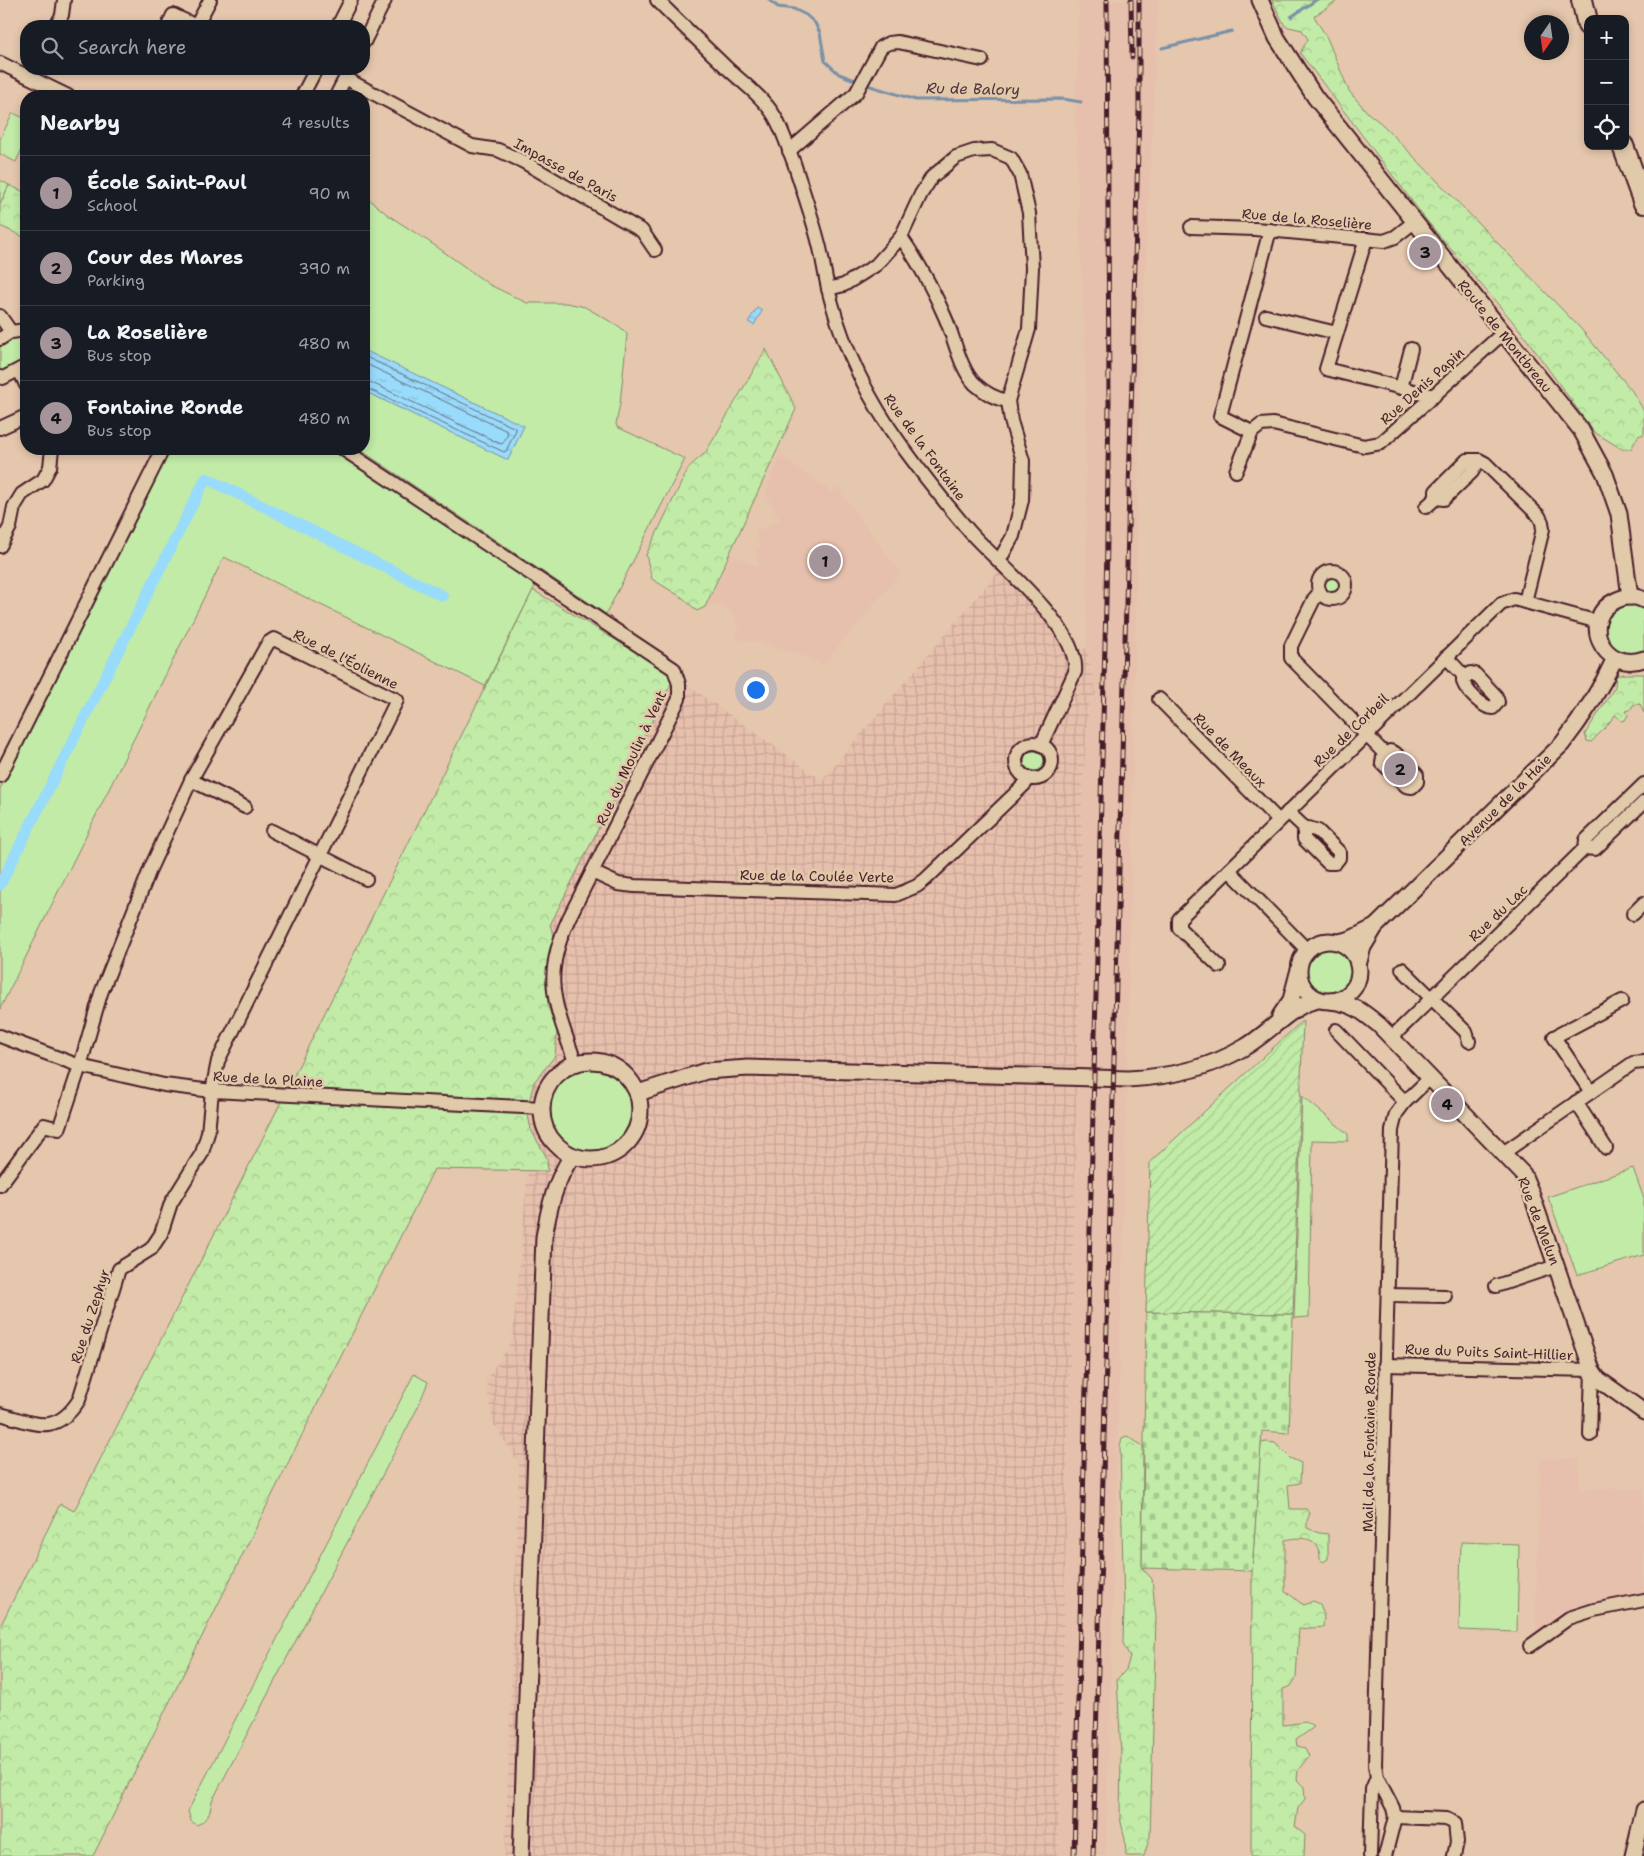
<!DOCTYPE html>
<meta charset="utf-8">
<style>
:root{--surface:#171b24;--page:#242831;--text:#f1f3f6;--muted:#9ea1a6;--line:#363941;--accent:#a6949b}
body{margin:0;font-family:"Shantell Sans",sans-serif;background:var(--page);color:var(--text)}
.controls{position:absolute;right:15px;top:15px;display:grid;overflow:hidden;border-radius:10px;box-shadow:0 2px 8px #0003}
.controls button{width:45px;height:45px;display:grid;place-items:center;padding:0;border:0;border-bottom:1px solid var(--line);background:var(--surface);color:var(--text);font:25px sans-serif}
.compass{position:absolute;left:1524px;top:15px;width:45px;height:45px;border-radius:50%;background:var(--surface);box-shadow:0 2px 8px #0003;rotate:193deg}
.you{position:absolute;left:755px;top:689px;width:18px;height:18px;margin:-12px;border:4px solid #fff;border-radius:50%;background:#1a73e8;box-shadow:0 0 0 8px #1a73e833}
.badge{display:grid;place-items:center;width:32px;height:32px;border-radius:50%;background:var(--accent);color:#111;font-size:16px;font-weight:700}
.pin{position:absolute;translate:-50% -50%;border:2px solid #fff;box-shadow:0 1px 5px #0006}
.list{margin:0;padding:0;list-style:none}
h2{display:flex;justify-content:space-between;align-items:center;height:65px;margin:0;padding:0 20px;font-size:21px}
h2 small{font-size:16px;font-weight:400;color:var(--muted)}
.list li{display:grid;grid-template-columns:32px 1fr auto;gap:15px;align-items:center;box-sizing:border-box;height:75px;padding:0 20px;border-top:1px solid var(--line)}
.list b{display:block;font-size:19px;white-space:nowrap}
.list p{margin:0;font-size:16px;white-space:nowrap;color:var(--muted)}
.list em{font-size:16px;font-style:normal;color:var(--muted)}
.icon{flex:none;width:28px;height:28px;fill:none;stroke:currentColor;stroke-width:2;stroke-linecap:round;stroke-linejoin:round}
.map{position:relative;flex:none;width:1644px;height:1856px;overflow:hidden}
.search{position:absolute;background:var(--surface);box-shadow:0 2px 8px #0003;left:20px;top:20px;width:350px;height:55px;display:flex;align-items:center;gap:12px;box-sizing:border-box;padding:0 18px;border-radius:20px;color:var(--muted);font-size:19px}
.panel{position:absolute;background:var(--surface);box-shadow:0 2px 8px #0003;left:20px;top:90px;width:350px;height:365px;border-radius:20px}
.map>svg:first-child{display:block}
.built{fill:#e7c0ad}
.industrial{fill:url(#industrial-grid)}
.grass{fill:#c1eba7;stroke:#868569}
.forest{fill:url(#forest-crowns);stroke:#868569}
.cemetery{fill:url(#cemetery-stones);stroke:#868569}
.garden{fill:url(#garden-furrows);stroke:#868569}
.water{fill:url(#water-ripples);stroke:#7990a8}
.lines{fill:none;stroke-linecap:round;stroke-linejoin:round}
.shore{stroke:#6a6a7e;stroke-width:1}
.stream{stroke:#7990a8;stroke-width:3}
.canal{stroke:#99dbfb;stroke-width:11}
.minor-casing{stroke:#4a1f2b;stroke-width:16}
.tertiary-casing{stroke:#4a1f2b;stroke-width:19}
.primary-casing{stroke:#4a1f2b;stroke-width:24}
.minor{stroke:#e1caaa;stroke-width:12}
.tertiary{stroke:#e1caaa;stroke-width:15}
.primary{stroke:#e1caaa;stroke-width:20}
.rail-casing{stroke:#4a1f2b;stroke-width:5}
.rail{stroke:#e1caaa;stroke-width:3;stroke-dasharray:9;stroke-linecap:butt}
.labels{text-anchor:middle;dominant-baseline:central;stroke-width:5;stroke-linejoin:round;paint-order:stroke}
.street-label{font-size:14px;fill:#4a1f2b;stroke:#e1caaa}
.water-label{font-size:15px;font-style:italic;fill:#523240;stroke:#e1caaa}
</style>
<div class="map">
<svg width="1644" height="1856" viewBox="0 0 1644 1856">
<defs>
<pattern id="industrial-grid" width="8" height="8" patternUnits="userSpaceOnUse" patternTransform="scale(1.25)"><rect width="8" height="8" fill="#e7c0ad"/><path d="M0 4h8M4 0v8" fill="none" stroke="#c8a595"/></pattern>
<pattern id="forest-crowns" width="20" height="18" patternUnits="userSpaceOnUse" patternTransform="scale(1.25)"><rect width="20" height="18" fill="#c1eba7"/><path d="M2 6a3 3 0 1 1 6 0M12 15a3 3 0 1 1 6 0" fill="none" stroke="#a7c990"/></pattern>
<pattern id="cemetery-stones" width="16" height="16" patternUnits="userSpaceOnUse" patternTransform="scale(1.25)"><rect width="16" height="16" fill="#c1eba7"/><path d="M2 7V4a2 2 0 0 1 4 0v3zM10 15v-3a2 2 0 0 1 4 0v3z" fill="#a7c990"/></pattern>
<pattern id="garden-furrows" width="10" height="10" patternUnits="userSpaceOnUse" patternTransform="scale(1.25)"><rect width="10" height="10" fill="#c1eba7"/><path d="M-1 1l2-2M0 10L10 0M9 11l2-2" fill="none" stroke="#a7c990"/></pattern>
<pattern id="water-ripples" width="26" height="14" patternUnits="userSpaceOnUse" patternTransform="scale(1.25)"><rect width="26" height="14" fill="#99dbfb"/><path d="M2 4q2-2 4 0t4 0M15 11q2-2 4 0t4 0" fill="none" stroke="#85bcd7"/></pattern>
</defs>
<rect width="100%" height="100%" fill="#e5c7ad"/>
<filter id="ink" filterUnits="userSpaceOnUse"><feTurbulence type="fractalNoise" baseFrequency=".02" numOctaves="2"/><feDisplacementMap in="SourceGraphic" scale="10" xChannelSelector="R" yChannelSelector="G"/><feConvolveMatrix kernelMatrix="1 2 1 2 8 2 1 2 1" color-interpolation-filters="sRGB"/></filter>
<g filter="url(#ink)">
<g class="built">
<polygon points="1079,0 1159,0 1140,378 1128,1059 1106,1856 1058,1856 1078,1052 1082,798 1089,702 1096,694 1087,647 1086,381 1075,118"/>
<polygon points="780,455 831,492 837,487 901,573 823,665 803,656 762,643 737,639 738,628 735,617 729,610 721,606 708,604 732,555 759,567 754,549 761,547 755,533 779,519 765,493"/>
<polygon points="1540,1458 1579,1458 1580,1488 1644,1489 1644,1594 1578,1608 1535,1635"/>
</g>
<polygon class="industrial" points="999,571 1038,611 1068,657 1087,647 1096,694 1089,702 1082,798 1078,1052 1058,1856 505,1856 519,1463 493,1423 486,1380 508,1348 513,1334 528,1171 548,1171 547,1158 531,1130 527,1110 534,1082 555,1056 557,1032 548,1006 547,976 549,951 554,936 550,925 675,676 822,780"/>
<g class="grass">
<polygon points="13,113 26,119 26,140 16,162 0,154 0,139"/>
<polygon points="0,180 9,185 0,204"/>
<polygon points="364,191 371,201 388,215 437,247 490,285 527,303 567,303 585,307 620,327 627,334 620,404 616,424 617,427 685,459 606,614 359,449 364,449"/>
<polygon points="26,336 26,362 0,372 0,345 10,339"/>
<polygon points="169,449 334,449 536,584 485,686 224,557 0,1009 0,789"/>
<circle cx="1333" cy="585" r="9"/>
<path d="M 1634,605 L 1644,610 L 1644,650 C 1638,655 1632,655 1625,653 C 1594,647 1600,606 1634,605 Z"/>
<circle cx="1034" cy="761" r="10"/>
<circle cx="1328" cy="973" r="25"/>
<circle cx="591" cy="1109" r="42"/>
<polygon points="1302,1096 1348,1134 1348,1141 1312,1140 1309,1317 1294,1318"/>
<polygon points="1633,1168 1644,1199 1644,1255 1577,1275 1548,1197"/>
<path d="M 414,1374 L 428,1382 L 417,1409 L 212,1801 C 210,1813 208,1819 197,1825 L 191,1821 L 188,1811 Z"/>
<polygon points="1461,1542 1519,1544 1517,1632 1459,1630"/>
</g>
<g class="forest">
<polygon points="1272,0 1339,0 1314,16 1327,38 1349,91 1368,113 1383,125 1581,329 1632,391 1644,411 1644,434 1638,436 1631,449 1622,449 1594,432 1520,330 1427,221 1300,53 1308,39 1302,30 1285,26"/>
<polygon points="9,185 26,193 26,238 0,226 0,205"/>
<polygon points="766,349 796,409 705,607 697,611 683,598 652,579 646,555 689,467 706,452"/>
<polygon points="533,590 675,676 550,925 554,936 549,951 547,976 548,1006 557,1032 555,1056 534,1082 527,1110 531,1130 547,1158 548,1171 434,1169 93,1856 0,1856 0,1627 60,1504 74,1511 275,1114"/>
<polygon points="1624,674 1644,674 1644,713 1640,704 1633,705 1630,710 1626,711 1628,715 1625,720 1622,721 1615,715 1605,728 1591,742 1587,741 1585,734 1615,687 1616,676"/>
<polygon points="1127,1436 1143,1446 1142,1568 1152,1579 1156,1617 1150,1836 1144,1856 1126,1856 1125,1839 1120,1818 1121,1753 1117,1679 1126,1670 1130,1657 1123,1643 1124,1609 1120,1446 1122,1438"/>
<path d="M 1267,1442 L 1275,1443 L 1290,1458 L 1301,1463 L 1300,1483 L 1288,1485 L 1290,1509 L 1306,1509 L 1310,1513 L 1307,1521 L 1307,1528 L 1319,1533 L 1328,1534 L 1328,1559 L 1323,1562 L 1320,1559 C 1321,1537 1302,1536 1285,1540 L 1285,1592 C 1293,1595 1296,1601 1304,1605 L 1313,1601 L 1320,1604 L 1324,1615 L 1323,1627 L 1299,1629 L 1296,1678 L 1291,1686 L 1283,1689 L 1283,1725 L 1306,1722 L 1314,1727 L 1296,1740 L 1297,1746 L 1305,1748 L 1309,1756 L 1298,1770 L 1297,1780 L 1304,1787 L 1305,1799 L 1298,1808 L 1295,1827 L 1305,1835 L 1304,1856 L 1251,1856 L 1252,1571 L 1261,1443 Z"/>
</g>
<polygon class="cemetery" points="1146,1312 1293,1314 1289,1433 1262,1431 1252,1571 1142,1568"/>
<polygon class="garden" points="1303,1020 1293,1314 1146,1312 1150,1162"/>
<g class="water">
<polygon points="757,308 762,311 754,325 748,322"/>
<polygon points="364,350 524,426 508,460 364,391"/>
</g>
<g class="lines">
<g class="shore">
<polyline points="364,356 515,428 516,430 506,451 504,452 364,387"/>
<polyline points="364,363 507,431 508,434 503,443 501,444 370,382 364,381"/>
</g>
<g class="stream">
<polyline points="769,0 778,7 794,9 806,15 815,23 820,33 825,61 839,74 855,80"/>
<polyline points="1291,17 1316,0"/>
<polyline points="1162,48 1232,31"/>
<polyline points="867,85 916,100 1063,99 1081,102"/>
</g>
<polyline class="canal" points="0,885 206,478 443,596"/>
<defs>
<g id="minor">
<path d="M 657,0 C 680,23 704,46 727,68 C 743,83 764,98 775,117 C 783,131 788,148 794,163 C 803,191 813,219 820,248 C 824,266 826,283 831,300 C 845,352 870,402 902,446 C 923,475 946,504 970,532 C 997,563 1080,628 1075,672 L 1041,745"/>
<polyline points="56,26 62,15 64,0"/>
<polyline points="168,26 173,15 196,26"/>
<polyline points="196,26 210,0"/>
<polyline points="338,26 351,0"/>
<polyline points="364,42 385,0"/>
<polyline points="0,63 68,96"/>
<polyline points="346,77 354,83 472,146 498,150 524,162 642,231 655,250"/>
<polyline points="302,96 316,69"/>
<polyline points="336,96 350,69"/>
<polyline points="789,151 856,93 881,47 889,43 898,42 982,60"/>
<polyline points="1191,227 1255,229 1384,241 1395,237 1414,222"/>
<path d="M 901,237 C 919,263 933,289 945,317 C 954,337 960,369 975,384 C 985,393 996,399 1008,401"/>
<polyline points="1366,239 1326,369 1434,396"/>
<polyline points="828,289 844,285 876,265 901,237 921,194 932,177 956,157 974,151 992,150 1011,158 1020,174 1029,213 1032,268 1029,329 1008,401 1011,421 1023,461 1022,500 1013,536 999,561"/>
<polyline points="0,316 11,332"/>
<polyline points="1266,316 1337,333"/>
<polyline points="0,339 11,332 26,330"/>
<polyline points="19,370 26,385"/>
<polyline points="0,377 3,378 26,366"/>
<polyline points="1401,388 1411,349"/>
<polyline points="0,428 26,416"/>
<polyline points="1252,432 1220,416 1270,230"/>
<path d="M 343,449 L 674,669 L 679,684 L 679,699 L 569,918 C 541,979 555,1003 575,1062"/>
<polyline points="1236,471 1252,432 1261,425 1273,424 1364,446 1381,443 1503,333"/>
<polyline points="1436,498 1444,499 1472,472 1479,460"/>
<polyline points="1426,507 1436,498 1436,491 1467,460 1479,460 1485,463 1539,516 1542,522 1543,529 1525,602"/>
<polyline points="0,546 10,527 14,507 22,494 43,480 50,467 52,449"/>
<circle cx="1332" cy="585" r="14"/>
<polyline points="1320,592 1314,599 1291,646 1291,658 1385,754"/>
<polyline points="1446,657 1465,677"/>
<path d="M 1471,673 L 1475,674 L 1496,696 L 1498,702 L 1493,708 C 1484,709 1462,688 1463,679 Z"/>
<polyline points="1159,699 1279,821"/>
<circle cx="1034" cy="761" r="18"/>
<polygon points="1390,751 1395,753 1417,775 1417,782 1412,787 1406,786 1382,763 1383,757"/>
<polyline points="0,776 163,449"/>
<polyline points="191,780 245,807"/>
<polyline points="1288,812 1307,830"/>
<polygon points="1309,828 1318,831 1339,852 1339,858 1335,863 1328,863 1304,839 1304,833"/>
<polyline points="272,831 366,879"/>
<polyline points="1585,848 1595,849 1644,802"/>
<polyline points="592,872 618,884 634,886 896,895 917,886 926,879 1025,784 1029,778"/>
<polyline points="1633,914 1644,903"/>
<polyline points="1307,950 1229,870 1501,604 1514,599 1591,620 1599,621"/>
<polyline points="1219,966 1179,928 1179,919 1229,870"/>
<polyline points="1402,969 1466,1032 1469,1041"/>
<polyline points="1336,1030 1405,1102"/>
<polyline points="0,1036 80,1066 164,1085 212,1091 542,1108"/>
<polyline points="1391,1038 1585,848 1586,840 1644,784"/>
<polyline points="1591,1092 1554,1037 1622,1001"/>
<polyline points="1576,1102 1606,1148"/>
<polyline points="1503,1153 1633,1063 1644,1062"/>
<path d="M 0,1185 L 44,1125 L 59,1129 L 80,1066 L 101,993 L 151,867 L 191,780 L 268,643 L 274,639 L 397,700 L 218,1061 L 212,1091 L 208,1133 L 202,1153 L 171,1203 L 161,1234 L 151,1249 L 119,1269 L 79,1400 C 55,1437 35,1423 0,1414"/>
<polyline points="1496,1286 1556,1266"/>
<polyline points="1388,1295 1445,1296"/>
<polyline points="1385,1365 1592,1370 1590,1435"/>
<polyline points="1530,1646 1569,1618 1594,1610 1644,1600"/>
<polyline points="1395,1817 1446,1819 1455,1823 1457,1842 1454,1856"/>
<polyline points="1370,1856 1372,1789 1377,1777"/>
<polyline points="1385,1856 1395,1817 1393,1808 1377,1777 1375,1765 1392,1130 1396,1114 1405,1102 1430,1078"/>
</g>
<g id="tertiary">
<polyline points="1260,0 1277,38 1315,97 1581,430 1605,474 1619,514 1630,597"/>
<path d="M 1644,600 C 1636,596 1626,596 1617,600 C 1578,617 1602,674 1644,659"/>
<circle cx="1329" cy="971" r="30"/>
<polyline points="1339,942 1351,939 1375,927"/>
<path d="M 1358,965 L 1363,947 L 1375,927 L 1562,744 C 1583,717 1601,689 1615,658"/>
<path d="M 1331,1001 C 1354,1004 1362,1011 1379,1025 L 1523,1174 L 1531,1193 L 1592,1370 L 1598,1379 L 1644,1412"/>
<polyline points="1280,1016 1291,1000 1298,973"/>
<circle cx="591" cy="1110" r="49"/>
<path d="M 638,1093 L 706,1071 L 748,1068 L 1128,1079 C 1170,1077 1209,1069 1245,1047 C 1268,1034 1294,1003 1318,1000"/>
<path d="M 521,1856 L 544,1237 C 549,1208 555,1181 572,1156"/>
<polyline points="1633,1856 1644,1810"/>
</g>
<g id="primary">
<polyline points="1582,0 1588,25"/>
<polyline points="1623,146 1644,203"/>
</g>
</defs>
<use href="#minor" class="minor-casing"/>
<use href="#tertiary" class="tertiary-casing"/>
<use href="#primary" class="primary-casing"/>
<use href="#minor" class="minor"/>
<use href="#tertiary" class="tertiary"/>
<use href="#primary" class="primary"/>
<defs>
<g id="rail">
<polyline points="1131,0 1132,57"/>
<polyline points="1074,1856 1106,604 1109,402 1107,0"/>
<polyline points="1093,1856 1139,110 1139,0"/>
</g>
</defs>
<use href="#rail" class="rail-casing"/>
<use href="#rail" class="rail"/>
</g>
</g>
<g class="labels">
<g class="street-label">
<text transform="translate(566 170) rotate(29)">Impasse de Paris</text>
<text transform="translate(1307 219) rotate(5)">Rue de la Roselière</text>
<text transform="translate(1505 336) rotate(51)">Route de Montbreau</text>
<text transform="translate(1422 386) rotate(-42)">Rue Denis Papin</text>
<text transform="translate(925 447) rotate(54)">Rue de la Fontaine</text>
<text transform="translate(346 659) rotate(27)">Rue de l'Éolienne</text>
<text transform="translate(1351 730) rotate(-44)">Rue de Corbeil</text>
<text transform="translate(1230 750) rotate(46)">Rue de Meaux</text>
<text transform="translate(631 758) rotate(-65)">Rue du Moulin à Vent</text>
<text transform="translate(1505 800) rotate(-45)">Avenue de la Haie</text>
<text transform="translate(817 876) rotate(1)">Rue de la Coulée Verte</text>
<text transform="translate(1498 913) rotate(-44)">Rue du Lac</text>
<text transform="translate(268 1079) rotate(3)">Rue de la Plaine</text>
<text transform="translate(1539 1221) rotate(69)">Rue de Melun</text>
<text transform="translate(90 1316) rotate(-72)">Rue du Zephyr</text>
<text transform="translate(1489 1352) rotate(2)">Rue du Puits Saint-Hillier</text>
<text transform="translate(1369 1442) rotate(-89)">Mail de la Fontaine Ronde</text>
</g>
<g class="water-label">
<text transform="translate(973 89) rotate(1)">Ru de Balory</text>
</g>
</g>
</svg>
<div class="controls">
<button>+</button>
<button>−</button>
<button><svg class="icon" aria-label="locate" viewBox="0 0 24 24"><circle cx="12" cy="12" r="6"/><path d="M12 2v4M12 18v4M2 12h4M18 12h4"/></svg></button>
</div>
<svg class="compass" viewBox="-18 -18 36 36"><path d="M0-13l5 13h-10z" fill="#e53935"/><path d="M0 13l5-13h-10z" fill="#9ea1a6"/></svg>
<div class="you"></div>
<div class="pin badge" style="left:825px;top:561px">1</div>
<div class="pin badge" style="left:1400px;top:769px">2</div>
<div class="pin badge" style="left:1425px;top:252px">3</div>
<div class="pin badge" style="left:1447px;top:1104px">4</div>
<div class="search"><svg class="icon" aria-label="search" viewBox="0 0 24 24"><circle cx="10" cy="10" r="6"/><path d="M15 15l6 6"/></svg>Search here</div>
<section class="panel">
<h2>Nearby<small>4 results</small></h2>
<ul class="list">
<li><span class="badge">1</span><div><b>École Saint-Paul</b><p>School</p></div><em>90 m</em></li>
<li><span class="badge">2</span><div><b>Cour des Mares</b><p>Parking</p></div><em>390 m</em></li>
<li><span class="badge">3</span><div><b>La Roselière</b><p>Bus stop</p></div><em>480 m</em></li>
<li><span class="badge">4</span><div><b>Fontaine Ronde</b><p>Bus stop</p></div><em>480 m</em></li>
</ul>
</section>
</div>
